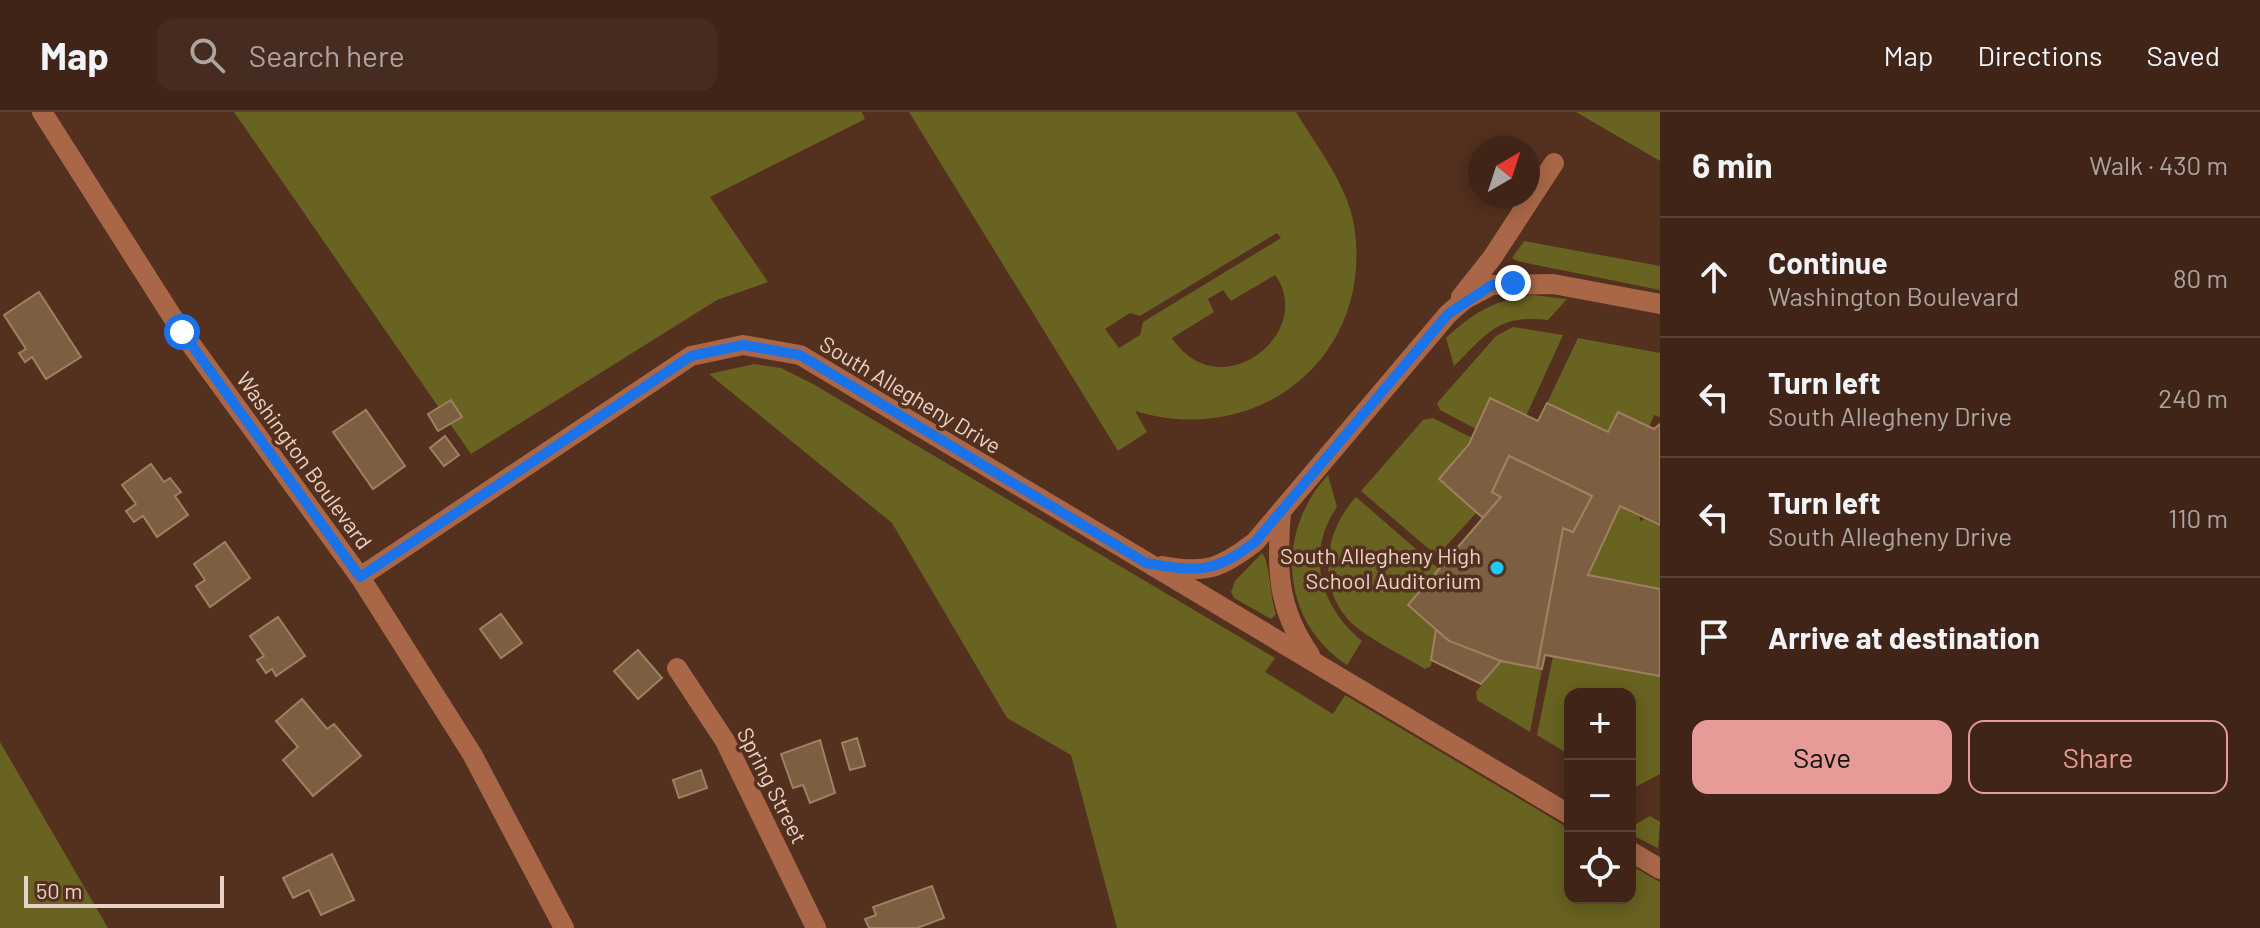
<!DOCTYPE html>
<meta charset="utf-8">
<style>
:root{--surface:#3f2417;--page:#462c20;--text:#f1f3f6;--muted:#ada4a1;--line:#584136;--accent:#e69b98}
body{margin:0;font-family:Barlow,sans-serif;background:var(--page);color:var(--text)}
.controls{position:absolute;right:24px;bottom:24px;display:grid;overflow:hidden;border-radius:16px;box-shadow:0 4px 20px #0003}
.controls button{width:72px;height:72px;display:grid;place-items:center;padding:0;border:0;border-bottom:2px solid var(--line);background:var(--surface);color:var(--text);font:40px sans-serif}
.compass{position:absolute;left:1468px;top:24px;width:72px;height:72px;border-radius:50%;background:var(--surface);box-shadow:0 4px 20px #0003;rotate:39deg}
.scale{position:absolute;left:24px;bottom:20px;width:200px;box-sizing:border-box;padding-left:8px;border:4px solid #e9d2c8;border-top:0;font-size:22px;line-height:28px;white-space:nowrap;color:#e9d2c8;-webkit-text-stroke:6px #54301f;paint-order:stroke}
.stop{position:absolute;width:24px;height:24px;margin:-18px;border:6px solid #1a73e8;border-radius:50%;background:#fff}
.stop.end{background:#1a73e8;border-color:#fff;box-shadow:0 2px 8px #0008}
.list{margin:0;padding:0;list-style:none}
h2{display:flex;justify-content:space-between;align-items:center;height:104px;margin:0;padding:0 32px;font-size:34px}
h2 small{font-size:26px;font-weight:400;color:var(--muted)}
.list li{display:grid;grid-template-columns:52px 1fr auto;gap:24px;align-items:center;box-sizing:border-box;height:120px;padding:0 32px;border-top:2px solid var(--line)}
.list b{display:block;font-size:30px;white-space:nowrap}
.list p{margin:0;font-size:26px;white-space:nowrap;color:var(--muted)}
.list em{font-size:26px;font-style:normal;color:var(--muted)}
.actions{display:flex;gap:16px;padding:24px 32px}
.actions a{flex:1;padding:18px 0;border:2px solid var(--accent);border-radius:16px;text-align:center;font-size:28px;color:var(--accent)}
.actions .main{background:var(--accent);color:#111}
.icon{flex:none;width:44px;height:44px;fill:none;stroke:currentColor;stroke-width:2;stroke-linecap:round;stroke-linejoin:round}
.map{position:relative;flex:none;width:1660px;height:816px;overflow:hidden}
header{display:flex;align-items:center;gap:48px;box-sizing:border-box;height:112px;padding:0 40px;background:var(--surface);border-bottom:2px solid var(--line)}
header strong{font-size:38px}
nav{display:flex;gap:44px;margin-inline-start:auto;font-size:28px}
.search{width:560px;height:72px;background:var(--page);display:flex;align-items:center;gap:20px;box-sizing:border-box;padding:0 28px;border-radius:16px;color:var(--muted);font-size:30px}
main{display:flex}
aside{flex:1;background:var(--surface)}
.map>svg:first-child{display:block}
.green{fill:#686320;fill-rule:evenodd}
.building{fill:#7c5e40;stroke:#a08061;stroke-width:2}
.lines{fill:none;stroke-linecap:round;stroke-linejoin:round}
.minor{stroke:#a96748;stroke-width:20}
.route{stroke:#1a73e8;stroke-width:10}
.poi-dot{fill:#20c9fd;stroke:#54301f;stroke-width:3}
.labels{text-anchor:middle;dominant-baseline:central;stroke-width:7;stroke-linejoin:round;paint-order:stroke}
.street-label{font-size:22px;fill:#e9d2c8;stroke:#54301f}
.poi-label{font-size:22px;fill:#e9d2c8;stroke:#54301f;text-anchor:end}
</style>
<header>
<strong>Map</strong>
<div class="search"><svg class="icon" aria-label="search" viewBox="0 0 24 24"><circle cx="10" cy="10" r="6"/><path d="M15 15l6 6"/></svg>Search here</div>
<nav><a>Map</a><a>Directions</a><a>Saved</a></nav>
</header>
<main>
<div class="map">
<svg width="1660" height="816" viewBox="0 0 1660 816">
<rect width="100%" height="100%" fill="#54301f"/>
<g class="green">
<polygon points="234,0 862,0 865,7 710,85 768,170 717,188 471,342"/>
<path d="M 909,0 L 1296,0 C 1317,35 1347,72 1354,113 C 1375,244 1259,337 1135,299 L 1147,320 L 1118,339 ZM 1277,121 L 1281,126 L 1143,210 L 1140,223 L 1119,236 L 1105,217 L 1130,201 L 1140,204 ZM 1275,163 C 1317,220 1220,298 1172,226 L 1214,200 L 1208,187 L 1223,178 L 1231,189 Z"/>
<polygon points="1576,0 1660,0 1660,49"/>
<polygon points="1524,129 1660,154 1660,178 1517,149 1512,146"/>
<path d="M 1533,183 L 1567,187 L 1548,208 C 1498,202 1488,221 1454,254 L 1446,226 C 1473,201 1495,187 1533,183 Z"/>
<polygon points="1513,215 1563,223 1526,304 1490,286 1476,317 1440,298 1437,291 1496,224"/>
<polygon points="1578,226 1660,241 1660,305 1654,303 1649,315 1618,300 1608,320 1547,291"/>
<polygon points="754,252 781,256 813,272 1275,546 1265,560 1333,602 1345,583 1570,717 1570,786 1630,786 1630,753 1660,770 1660,816 1117,816 1071,643 1007,606 892,411 709,262"/>
<polygon points="1433,306 1472,326 1439,367 1477,400 1437,444 1361,379 1423,308"/>
<path d="M 1328,363 L 1337,395 C 1305,441 1320,495 1362,529 L 1347,553 C 1280,509 1275,420 1328,363 Z"/>
<path d="M 1356,385 L 1439,457 L 1408,493 L 1436,518 L 1431,554 L 1425,557 C 1404,544 1380,533 1360,518 C 1315,484 1321,423 1356,385 Z"/>
<polygon points="1620,394 1639,404 1641,410 1644,406 1660,413 1660,477 1588,463"/>
<path d="M 1262,441 C 1270,449 1270,486 1276,502 L 1271,507 L 1234,486 L 1231,480 L 1235,469 Z"/>
<polygon points="1553,544 1660,564 1660,662 1630,678 1630,582 1570,582 1570,643 1537,623"/>
<polygon points="1501,549 1542,557 1530,620 1477,588 1476,580"/>
<polygon points="0,630 108,816 0,816"/>
<polygon points="1650,704 1660,710 1658,736 1630,722 1631,715"/>
</g>
<g class="building">
<polygon points="39,180 81,245 46,267 32,245 25,250 19,241 26,237 4,203"/>
<polygon points="1490,286 1538,309 1547,291 1608,320 1618,300 1654,317 1660,312 1660,413 1620,394 1588,463 1660,477 1660,564 1545,543 1542,557 1537,556 1563,416 1573,420 1592,384 1509,344 1492,380 1501,385 1483,406 1439,367 1469,332"/>
<polygon points="451,288 462,305 438,319 428,302"/>
<polygon points="366,298 405,354 373,377 333,320"/>
<polygon points="445,324 459,343 444,354 430,336"/>
<polygon points="1509,344 1592,384 1573,420 1563,416 1537,556 1485,546 1449,529 1408,493 1501,385 1492,380"/>
<polygon points="151,352 164,370 170,366 181,380 175,384 188,403 157,425 143,404 134,410 126,399 136,392 122,373"/>
<polygon points="225,430 250,466 210,495 196,474 205,468 194,452"/>
<polygon points="501,502 522,531 501,546 480,517"/>
<polygon points="278,505 305,544 276,564 272,557 266,561 257,548 264,544 250,524"/>
<polygon points="1436,518 1449,529 1501,549 1481,572 1431,548"/>
<polygon points="638,538 662,566 638,587 614,559"/>
<polygon points="302,587 327,617 334,612 361,644 313,684 283,648 298,635 276,609"/>
<polygon points="857,626 865,654 850,658 842,631"/>
<polygon points="820,628 835,681 810,691 803,673 793,676 781,642"/>
<polygon points="701,658 707,676 679,686 673,668"/>
<polygon points="332,742 354,788 321,803 309,778 293,786 283,766"/>
<polygon points="932,774 944,806 917,816 869,816 865,807 876,803 873,795"/>
</g>
<g class="lines">
<g class="minor">
<polyline points="42,0 182,220 360,465 472,642 564,816"/>
<polyline points="1461,185 1492,146 1554,51"/>
<path d="M 1281,399 C 1277,456 1276,495 1310,543"/>
<path d="M 1162,454 C 1205,462 1220,457 1255,430 L 1448,202 L 1464,188 L 1492,173 L 1553,172 L 1660,192"/>
<polyline points="360,465 691,244 743,233 800,243 1570,703"/>
<polyline points="677,556 725,629 816,816"/>
<polyline points="1630,739 1660,757"/>
</g>
</g>
<g class="lines">
<path class="route" d="M 182,220 L 360,465 L 691,244 L 743,233 L 800,243 L 1146,451 C 1197,460 1213,462 1255,430 L 1448,202 L 1492,173 L 1513,171"/>
</g>
<circle class="poi-dot" cx="1497" cy="456" r="8"/>
<g class="labels">
<g class="street-label">
<text transform="translate(911 282) rotate(31)">South Allegheny Drive</text>
<text transform="translate(305 348) rotate(54)">Washington Boulevard</text>
<text transform="translate(773 673) rotate(63)">Spring Street</text>
</g>
<g class="poi-label">
<text x="1481" y="443">South Allegheny High<tspan x="1481" dy="25">School Auditorium</tspan></text>
</g>
</g>
</svg>
<div class="controls">
<button>+</button>
<button>−</button>
<button><svg class="icon" aria-label="locate" viewBox="0 0 24 24"><circle cx="12" cy="12" r="6"/><path d="M12 2v4M12 18v4M2 12h4M18 12h4"/></svg></button>
</div>
<svg class="compass" viewBox="-18 -18 36 36"><path d="M0-13l5 13h-10z" fill="#e53935"/><path d="M0 13l5-13h-10z" fill="#ada4a1"/></svg>
<div class="scale">50 m</div>
<div class="stop" style="left:182px;top:220px"></div>
<div class="stop end" style="left:1513px;top:171px"></div>
</div>
<aside>
<h2>6 min<small>Walk · 430 m</small></h2>
<ul class="list">
<li><svg class="icon" aria-label="ahead" viewBox="0 0 24 24"><path d="M12 20V5M6 11l6-6 6 6"/></svg><div><b>Continue</b><p>Washington Boulevard</p></div><em>80 m</em></li>
<li><svg class="icon" aria-label="left" viewBox="0 0 24 24"><path d="M17 20v-9H6M10 6l-5 5 5 5"/></svg><div><b>Turn left</b><p>South Allegheny Drive</p></div><em>240 m</em></li>
<li><svg class="icon" aria-label="left" viewBox="0 0 24 24"><path d="M17 20v-9H6M10 6l-5 5 5 5"/></svg><div><b>Turn left</b><p>South Allegheny Drive</p></div><em>110 m</em></li>
<li><svg class="icon" aria-label="arrive" viewBox="0 0 24 24"><path d="M6 21V4h12l-3 4 3 4H6"/></svg><div><b>Arrive at destination</b></div></li>
</ul>
<div class="actions"><a class="main">Save</a><a>Share</a></div>
</aside>
</main>
